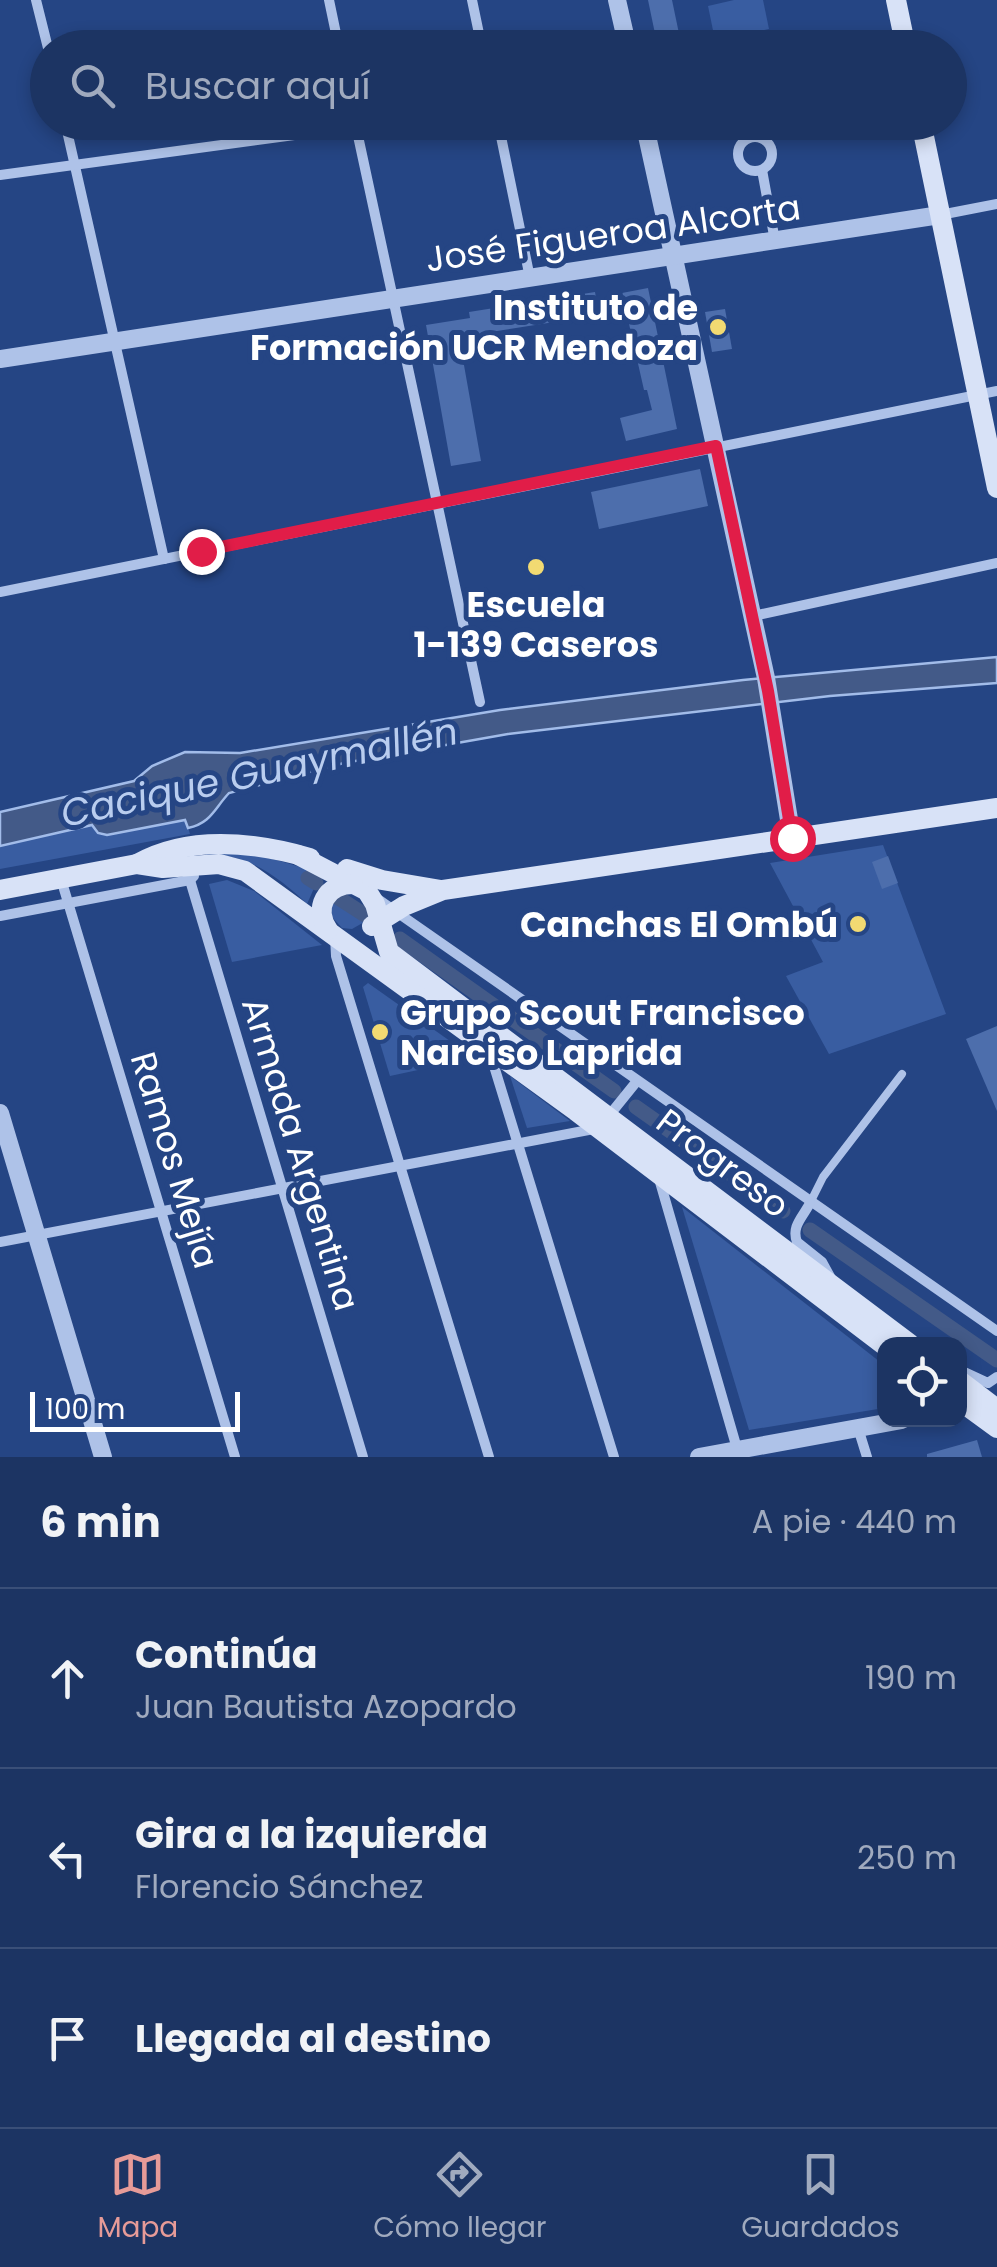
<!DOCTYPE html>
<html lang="es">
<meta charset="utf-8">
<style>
:root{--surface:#1c3463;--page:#293f6c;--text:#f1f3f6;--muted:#a0aabe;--line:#3a4f78;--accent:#e69b98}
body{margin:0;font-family:Poppins,sans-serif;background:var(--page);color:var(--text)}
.controls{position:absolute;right:30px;bottom:30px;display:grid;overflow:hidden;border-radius:20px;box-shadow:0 5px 15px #0003}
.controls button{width:90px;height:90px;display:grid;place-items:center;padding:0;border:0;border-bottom:2px solid var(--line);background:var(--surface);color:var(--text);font:50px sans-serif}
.scale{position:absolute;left:30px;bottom:25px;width:210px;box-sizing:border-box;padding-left:10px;border:5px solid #fff;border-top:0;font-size:28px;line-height:35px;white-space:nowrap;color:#fff;-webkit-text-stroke:8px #254584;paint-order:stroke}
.stop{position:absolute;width:30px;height:30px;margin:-22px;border:8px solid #e11d48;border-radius:50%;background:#fff}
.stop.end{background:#e11d48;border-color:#fff;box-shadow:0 2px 10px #0008}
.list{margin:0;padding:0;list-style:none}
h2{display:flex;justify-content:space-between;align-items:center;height:130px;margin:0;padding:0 40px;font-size:42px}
h2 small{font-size:32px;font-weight:400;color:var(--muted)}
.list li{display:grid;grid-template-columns:65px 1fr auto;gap:30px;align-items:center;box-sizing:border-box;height:180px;padding:0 40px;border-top:2px solid var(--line)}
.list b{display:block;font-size:38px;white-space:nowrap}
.list p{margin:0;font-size:32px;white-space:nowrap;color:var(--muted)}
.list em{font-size:32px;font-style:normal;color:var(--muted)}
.icon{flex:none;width:55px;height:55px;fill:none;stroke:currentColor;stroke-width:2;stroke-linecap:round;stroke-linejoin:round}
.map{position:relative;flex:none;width:997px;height:1457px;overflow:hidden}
.search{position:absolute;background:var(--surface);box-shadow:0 5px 15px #0003;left:30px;right:30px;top:30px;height:110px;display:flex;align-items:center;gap:25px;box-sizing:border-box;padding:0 35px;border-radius:55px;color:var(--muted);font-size:38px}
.sheet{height:670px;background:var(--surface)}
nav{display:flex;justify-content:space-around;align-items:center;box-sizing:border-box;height:140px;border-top:2px solid var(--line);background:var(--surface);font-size:28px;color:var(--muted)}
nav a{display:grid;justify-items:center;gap:5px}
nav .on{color:var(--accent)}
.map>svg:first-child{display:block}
.green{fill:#395da1}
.water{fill:#435a88;stroke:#a2bce9;stroke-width:2.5}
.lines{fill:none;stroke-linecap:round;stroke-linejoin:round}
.canal{stroke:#435a88;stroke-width:15}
.building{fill:#4d6eac}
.service{stroke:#aec2e8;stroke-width:8}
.minor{stroke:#aec2e8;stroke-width:10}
.tertiary{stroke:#aec2e8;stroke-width:18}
.secondary{stroke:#d8e2f7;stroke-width:20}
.route{stroke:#e11d48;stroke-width:12}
.poi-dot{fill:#f2da72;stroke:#254584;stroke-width:4}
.labels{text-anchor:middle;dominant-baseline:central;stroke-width:10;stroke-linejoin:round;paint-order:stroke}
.street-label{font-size:35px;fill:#fff;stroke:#254584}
.poi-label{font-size:35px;font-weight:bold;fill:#fff;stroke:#254584;text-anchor:end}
.water-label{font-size:38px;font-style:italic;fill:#b9cdef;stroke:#254584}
</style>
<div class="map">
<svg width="997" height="1457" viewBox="0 0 997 1457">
<rect width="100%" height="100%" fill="#254584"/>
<g class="green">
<polygon points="734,0 763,0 769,29 715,40 708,6"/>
<polygon points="186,820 190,834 0,869 0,846 93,825 107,835"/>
<polygon points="883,845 946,1014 829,1054 786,976 823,962 770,863"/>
<path d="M 206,851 C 248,851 286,861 325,876 L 320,880 L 310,875 L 307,881 L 315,886 L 307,904 C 280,878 246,852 206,855 Z"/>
<polygon points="227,880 254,891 322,945 232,962 209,884"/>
<polygon points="333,899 366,921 352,929 342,928 331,916"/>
<polygon points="368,983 474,1058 390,1076 363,987"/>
<polygon points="510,1076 570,1121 527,1128"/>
<polygon points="682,1207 884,1365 884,1408 749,1430"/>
</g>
<path class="water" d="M 997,657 L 997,683 L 830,696 L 508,734 L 344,763 L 229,793 C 214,809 211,823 188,828 L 185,820 L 107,835 L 98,833 L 92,825 L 0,846 L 0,812 L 134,781 L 152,766 L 185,752 L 240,753 L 500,710 L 743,680 Z"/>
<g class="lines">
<g class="canal">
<polyline points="308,878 316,883"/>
<polyline points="337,897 365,915"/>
<polyline points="400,939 614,1091"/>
<polyline points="636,1107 783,1211"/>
<polyline points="810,1230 997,1360"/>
</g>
</g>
<g class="building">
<polygon points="648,0 672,0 682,48 658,48"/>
<polygon points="648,288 677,429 626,441 620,418 652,410 647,390 644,390 622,293"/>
<polygon points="595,292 599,315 459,337 481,461 451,466 426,325 470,318 469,312"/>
<polygon points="725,309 732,349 712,352 705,312"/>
<polygon points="700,469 708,506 599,529 591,492"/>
<polygon points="888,856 898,883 882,889 872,862"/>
<polygon points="997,1026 997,1111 966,1039"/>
<polygon points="977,1440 982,1457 927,1457 927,1454"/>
</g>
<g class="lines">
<polyline class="service" points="810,1203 823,1177 902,1074"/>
<g class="minor">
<polyline points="36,0 48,48"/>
<polyline points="329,0 339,48"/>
<polyline points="472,0 482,48"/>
<polyline points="65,122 164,559"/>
<polyline points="355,122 480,702"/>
<polyline points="498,122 530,278"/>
<circle cx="755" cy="154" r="17"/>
<polyline points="762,170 775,241"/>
<polyline points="0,175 391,122"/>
<polyline points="940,215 997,204"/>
<polyline points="0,592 997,391"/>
<polyline points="753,616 997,563"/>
<polyline points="186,867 363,1457"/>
<polyline points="61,879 235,1457"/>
<polyline points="375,897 997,1331"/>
<polyline points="0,916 190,880 194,876"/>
<polyline points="335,936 336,956 489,1457"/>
<polyline points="490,1053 614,1457"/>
<polyline points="658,1175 738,1452"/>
<path d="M 810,1203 C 803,1217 791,1226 797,1242 L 822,1262 L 833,1282"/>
<polyline points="0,1242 599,1128 637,1081"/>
<polyline points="960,1370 988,1383 997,1377"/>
<polyline points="858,1428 867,1457"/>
</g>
<g class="tertiary">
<polyline points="617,0 628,48"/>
<polyline points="644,122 766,678 792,838"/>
<polyline points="0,359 940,215"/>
<polyline points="0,1113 103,1457"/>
<polyline points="699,1457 902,1420"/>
</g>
<g class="secondary">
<polyline points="896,0 906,48"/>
<polyline points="921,122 997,488"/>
<polyline points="298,855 367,891 375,904 389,952 910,1344"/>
<path d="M 137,864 C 190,834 254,842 310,858"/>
<polyline points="347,869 382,880 441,890"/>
<polyline points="0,890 137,864 163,868 219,864 245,871 576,1111 884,1345"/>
<polyline points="372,926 404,906 443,890 997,808"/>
<path d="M 328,930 C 313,908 326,884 353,884"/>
<polyline points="960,1381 997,1409"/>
<polyline points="960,1401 997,1428"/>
</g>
</g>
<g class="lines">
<polyline class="route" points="201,551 716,446 768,691 792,838"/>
</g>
<g class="poi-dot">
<circle cx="718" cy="327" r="10"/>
<circle cx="536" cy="567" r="10"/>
<circle cx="858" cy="924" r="10"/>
<circle cx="380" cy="1032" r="10"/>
</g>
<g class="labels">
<g class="street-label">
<text transform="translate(613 233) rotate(-8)">José Figueroa Alcorta</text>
<text transform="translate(301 1154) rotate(73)">Armada Argentina</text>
<text transform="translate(175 1160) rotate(73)">Ramos Mejía</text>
<text transform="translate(723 1163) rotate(37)">Progreso</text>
</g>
<g class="poi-label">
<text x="698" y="307">Instituto de<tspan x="698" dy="40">Formación UCR Mendoza</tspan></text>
<text x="536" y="604" text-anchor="middle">Escuela<tspan x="536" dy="40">1-139 Caseros</tspan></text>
<text x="838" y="924">Canchas El Ombú</text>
<text x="400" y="1012" text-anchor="start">Grupo Scout Francisco<tspan x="400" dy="40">Narciso Laprida</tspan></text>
</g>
<g class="water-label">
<text transform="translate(259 772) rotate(-12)">Cacique Guaymallén</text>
</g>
</g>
</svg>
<div class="controls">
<button><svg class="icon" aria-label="locate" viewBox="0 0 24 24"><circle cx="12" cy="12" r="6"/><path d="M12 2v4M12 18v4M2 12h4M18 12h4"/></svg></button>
</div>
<div class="scale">100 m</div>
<div class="stop" style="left:792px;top:838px"></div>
<div class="stop end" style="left:201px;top:551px"></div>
<div class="search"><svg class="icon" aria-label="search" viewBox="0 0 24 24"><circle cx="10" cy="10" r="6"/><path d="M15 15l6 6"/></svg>Buscar aquí</div>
</div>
<section class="sheet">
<h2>6 min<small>A pie · 440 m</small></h2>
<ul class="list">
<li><svg class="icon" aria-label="ahead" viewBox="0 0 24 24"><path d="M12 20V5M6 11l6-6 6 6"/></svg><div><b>Continúa</b><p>Juan Bautista Azopardo</p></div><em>190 m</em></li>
<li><svg class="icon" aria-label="left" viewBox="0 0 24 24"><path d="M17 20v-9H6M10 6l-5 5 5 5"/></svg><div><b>Gira a la izquierda</b><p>Florencio Sánchez</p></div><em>250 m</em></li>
<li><svg class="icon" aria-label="arrive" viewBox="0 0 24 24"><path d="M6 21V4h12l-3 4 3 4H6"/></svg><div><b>Llegada al destino</b></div></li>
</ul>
</section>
<nav>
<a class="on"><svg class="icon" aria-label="map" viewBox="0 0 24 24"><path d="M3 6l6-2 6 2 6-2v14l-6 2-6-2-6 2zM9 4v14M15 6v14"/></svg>Mapa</a>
<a><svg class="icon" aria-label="directions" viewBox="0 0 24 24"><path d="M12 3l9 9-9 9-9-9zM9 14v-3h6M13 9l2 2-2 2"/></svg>Cómo llegar</a>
<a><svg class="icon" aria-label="saved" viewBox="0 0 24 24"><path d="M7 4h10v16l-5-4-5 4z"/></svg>Guardados</a>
</nav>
